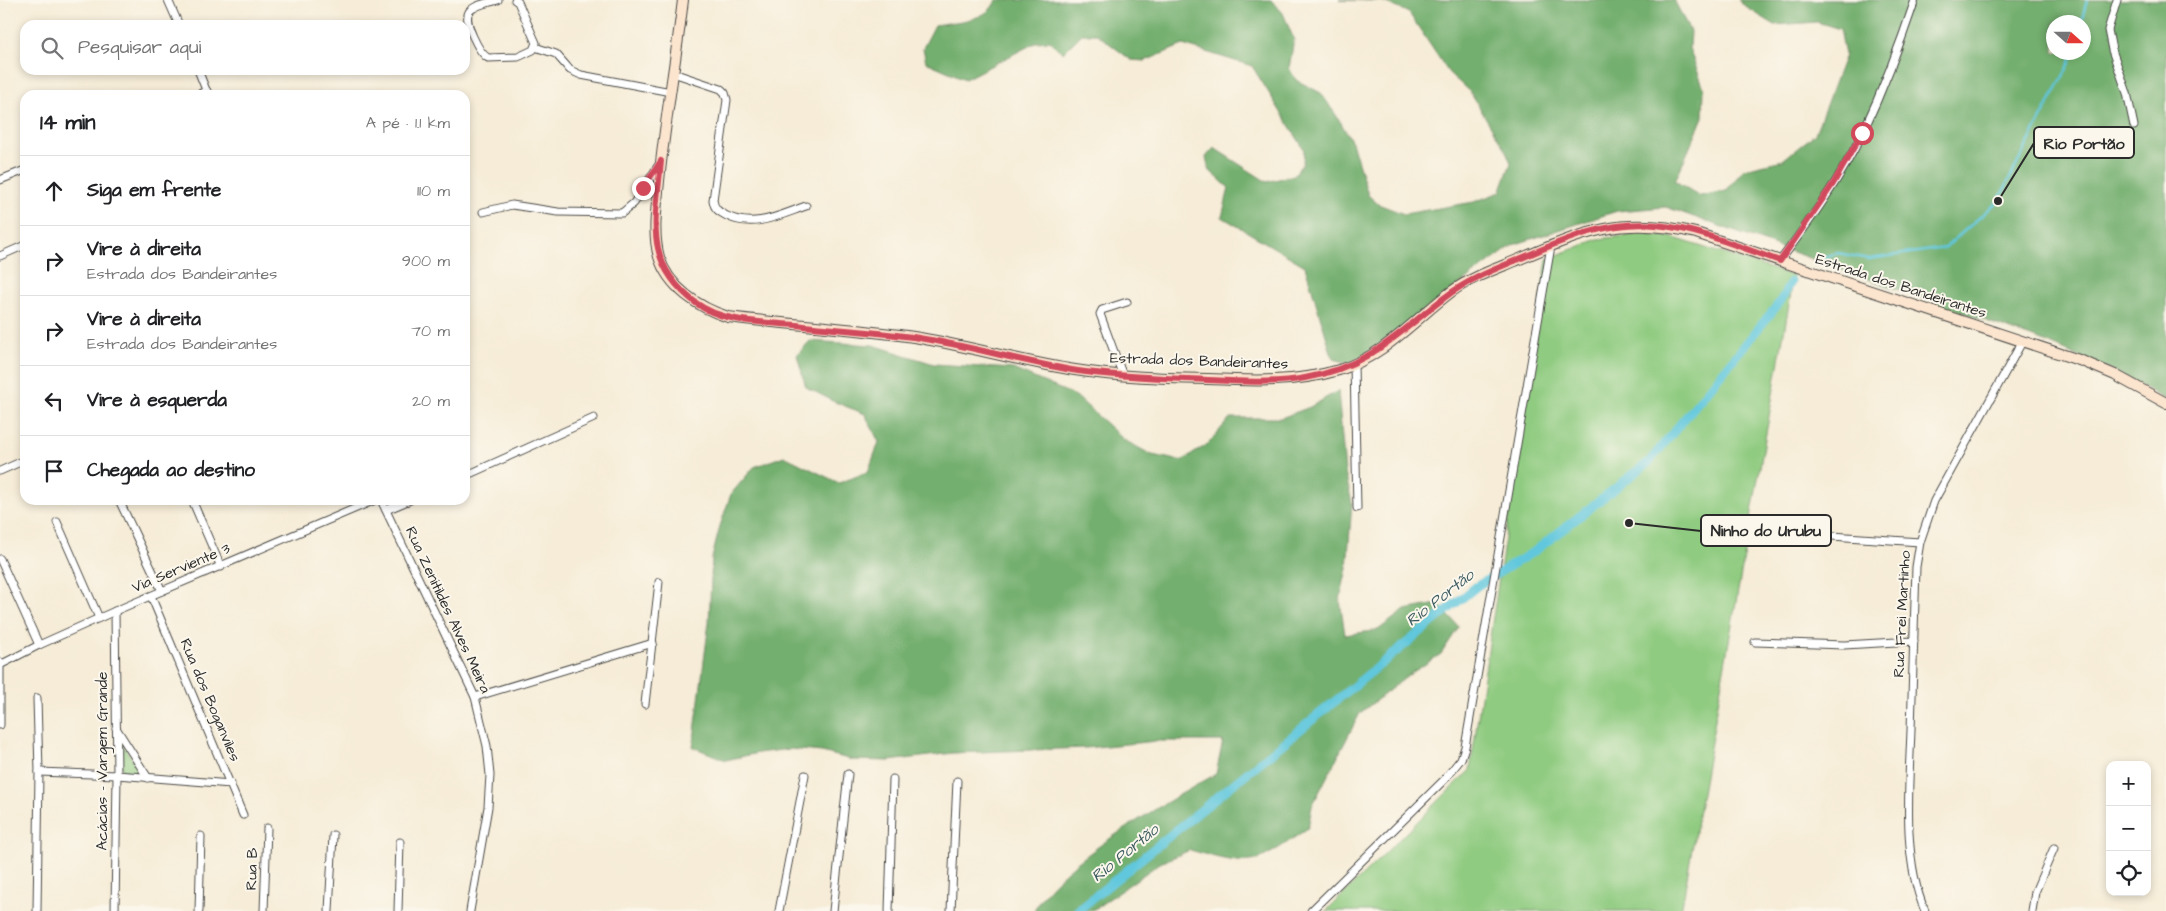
<!DOCTYPE html>
<html lang="pt">
<meta charset="utf-8">
<style>
:root{--surface:#fff;--page:#f6f6f6;--text:#202124;--muted:#757577;--line:#e0e0e0}
body{margin:0;font-family:"Architects Daughter",sans-serif;background:var(--page);color:var(--text)}
.controls{position:absolute;right:15px;bottom:15px;display:grid;overflow:hidden;border-radius:10px;box-shadow:0 2px 8px #0003}
.controls button{width:45px;height:45px;display:grid;place-items:center;padding:0;border:0;border-bottom:1px solid var(--line);background:var(--surface);color:var(--text);font:25px sans-serif}
.compass{position:absolute;left:2046px;top:15px;width:45px;height:45px;border-radius:50%;background:var(--surface);box-shadow:0 2px 8px #0003;rotate:111deg}
.stop{position:absolute;width:15px;height:15px;margin:-11px;border:4px solid #d1495b;border-radius:50%;background:#fff}
.stop.end{background:#d1495b;border-color:#fff;box-shadow:0 1px 5px #0008}
.list{margin:0;padding:0;list-style:none}
h2{display:flex;justify-content:space-between;align-items:center;height:65px;margin:0;padding:0 20px;font-size:21px}
h2 small{font-size:16px;font-weight:400;color:var(--muted)}
.list li{display:grid;grid-template-columns:32px 1fr auto;gap:15px;align-items:center;box-sizing:border-box;height:70px;padding:0 20px;border-top:1px solid var(--line)}
.list b{display:block;font-size:19px;white-space:nowrap}
.list p{margin:0;font-size:16px;white-space:nowrap;color:var(--muted)}
.list em{font-size:16px;font-style:normal;color:var(--muted)}
.icon{flex:none;width:28px;height:28px;fill:none;stroke:currentColor;stroke-width:2;stroke-linecap:round;stroke-linejoin:round}
.map{position:relative;flex:none;width:2166px;height:911px;overflow:hidden}
.search{position:absolute;background:var(--surface);box-shadow:0 2px 8px #0003;left:20px;top:20px;width:450px;height:55px;display:flex;align-items:center;gap:12px;box-sizing:border-box;padding:0 18px;border-radius:15px;color:var(--muted);font-size:19px}
.panel{position:absolute;background:var(--surface);box-shadow:0 2px 8px #0003;left:20px;top:90px;width:450px;height:415px;border-radius:15px}
.map>svg:first-child{display:block}
.green{fill:#8fcb80;stroke:#5d7b56}
.forest{fill:#73af6e;stroke:#4f6d4c;fill-rule:evenodd}
.lines{fill:none;stroke-linecap:round;stroke-linejoin:round}
.stream{stroke:#60c7dd;stroke-width:2.5}
.canal{stroke:#60c7dd;stroke-width:9}
.minor-casing{stroke:#494845;stroke-width:9}
.secondary-casing{stroke:#494845;stroke-width:12}
.minor{stroke:#fff;stroke-width:7}
.secondary{stroke:#fce5cf;stroke-width:10}
.route{stroke:#d1495b;stroke-width:6}
.labels{text-anchor:middle;dominant-baseline:central;stroke-width:4;stroke-linejoin:round;paint-order:stroke}
.street-label{font-size:15px;fill:#2b2b2b;stroke:#fbf7ec}
.water-label{font-size:16px;font-style:italic;fill:#3b5a60;stroke:#fbf7ec}
.leader{fill:none;stroke:#2b2b2b;stroke-width:2}
.callout-dot{fill:#2b2b2b;stroke:#fbf7ec;stroke-width:2}
.callout{fill:#fbf7ec;stroke:#2b2b2b;stroke-width:2}
.callout-label{font-size:16px;text-anchor:middle;font-weight:bold;fill:#2b2b2b}
</style>
<div class="map">
<svg width="2166" height="911" viewBox="0 0 2166 911">
<rect width="100%" height="100%" fill="#fbf7ec"/>
<filter id="ink" filterUnits="userSpaceOnUse"><feTurbulence type="fractalNoise" baseFrequency=".02" numOctaves="2"/><feDisplacementMap in="SourceGraphic" scale="10" xChannelSelector="R" yChannelSelector="G"/><feConvolveMatrix kernelMatrix="1 2 1 2 8 2 1 2 1" color-interpolation-filters="sRGB"/></filter>
<filter id="wash" filterUnits="userSpaceOnUse"><feTurbulence type="fractalNoise" baseFrequency=".0096" numOctaves="4" result="noise"/><feDisplacementMap in="SourceGraphic" scale="20" xChannelSelector="R" yChannelSelector="G"/><feGaussianBlur stdDeviation="1.12" result="paint"/><feColorMatrix in="noise" values="0 0 0 0 0 0 0 0 0 0 0 0 0 0 0 0 0 1.4 0 .05"/><feComposite in="paint" operator="in"/></filter>
<g filter="url(#wash)">
<rect width="100%" height="100%" fill="#f6ecd7"/>
<g class="green">
<polygon points="1642,234 1671,237 1794,276 1681,911 1326,911 1470,770 1547,259 1598,239"/>
<polygon points="121,742 143,775 122,774"/>
</g>
<g class="forest">
<path d="M 996,0 L 1271,0 L 1283,13 L 1294,40 L 1289,68 L 1296,80 L 1321,93 L 1338,118 L 1352,142 L 1368,195 L 1378,204 L 1404,214 L 1474,202 L 1500,192 L 1511,163 L 1506,151 L 1470,92 L 1449,73 L 1409,13 L 1382,1 L 1339,0 L 1674,0 L 1690,31 L 1689,48 L 1704,89 L 1703,117 L 1675,181 L 1700,196 L 1726,191 L 1744,169 L 1783,160 L 1815,134 L 1845,55 L 1840,29 L 1817,22 L 1775,25 L 1744,6 L 1738,0 L 2166,0 L 2166,400 L 2128,378 L 2048,343 L 1666,207 L 1617,211 L 1513,245 L 1367,353 L 1349,363 L 1333,359 L 1305,266 L 1222,217 L 1229,188 L 1209,170 L 1206,157 L 1214,148 L 1267,182 L 1294,175 L 1303,163 L 1304,149 L 1252,66 L 1183,45 L 1145,61 L 1131,60 L 1097,34 L 1082,34 L 1063,53 L 1050,41 L 1037,42 L 965,79 L 926,62 L 923,48 L 935,25 C 955,21 988,22 996,0 ZM 2054,22 L 2084,22 L 2084,52 L 2054,52 Z"/>
<path d="M 810,341 L 873,345 L 934,364 L 1013,369 L 1076,396 L 1124,440 L 1152,455 L 1182,461 L 1208,444 L 1230,418 L 1281,418 L 1310,407 L 1338,391 L 1345,472 L 1352,503 L 1347,568 L 1340,600 L 1345,635 L 1378,630 L 1405,610 L 1438,604 L 1459,627 L 1441,654 L 1413,672 L 1360,713 L 1312,806 L 1308,828 C 1296,836 1265,860 1251,861 C 1230,863 1209,855 1190,850 L 1160,863 L 1096,908 L 1089,911 L 1034,911 C 1052,866 1172,799 1216,774 L 1223,741 L 1157,741 L 1085,748 L 953,753 L 889,761 L 852,760 L 822,752 L 790,749 L 758,753 L 726,760 L 693,747 L 709,622 L 712,558 L 720,526 L 731,494 L 754,467 L 784,456 L 839,483 L 868,472 L 879,442 L 865,414 L 835,402 L 806,387 L 797,355 Z"/>
</g>
<g class="lines">
<g class="stream">
<polyline points="2081,22 2087,0"/>
<polyline points="1819,258 1838,253 1869,259 1945,248 1998,201 2070,63 2073,52"/>
</g>
<polyline class="canal" points="1077,911 1477,586 1535,551 1649,462 1780,302 1791,282"/>
</g>
</g>
<g filter="url(#ink)">
<g class="lines">
<defs>
<g id="minor">
<polyline points="168,0 179,25"/>
<path d="M 498,0 C 489,3 475,4 469,12 C 463,21 479,53 488,58 L 518,57 L 533,50 L 536,43 L 518,2 L 515,0"/>
<polyline points="2117,0 2108,30 2112,50 2127,93 2134,126"/>
<polyline points="535,47 556,54 570,70 581,75 671,92"/>
<polyline points="198,70 208,95"/>
<path d="M 673,73 L 721,89 L 725,93 L 727,100 L 713,200 C 714,209 719,212 727,216 C 754,229 780,215 806,206"/>
<polyline points="196,95 207,91"/>
<polyline points="0,180 25,170"/>
<polyline points="483,212 512,205 558,212 622,213 634,203 660,163"/>
<polyline points="0,256 25,245"/>
<path d="M 1780,261 C 1810,221 1841,178 1863,132 C 1883,89 1900,45 1915,0"/>
<polyline points="1354,364 1357,508"/>
<polyline points="1123,376 1100,314 1102,310 1127,302"/>
<polyline points="0,471 25,460"/>
<polyline points="465,476 594,418"/>
<polyline points="119,500 162,591"/>
<polyline points="192,500 221,567"/>
<polyline points="381,500 475,697 487,746 490,775 488,807 470,911"/>
<polyline points="386,510 410,500"/>
<polyline points="57,522 99,618"/>
<polyline points="1773,532 1920,542"/>
<polyline points="0,559 39,645"/>
<polyline points="151,596 243,815"/>
<polyline points="115,611 117,775 115,911"/>
<polyline points="1755,642 1844,645 1914,641"/>
<polyline points="0,665 39,645 115,611 375,500"/>
<polyline points="475,697 653,643"/>
<polyline points="645,704 659,582"/>
<polyline points="0,725 0,662"/>
<polyline points="116,728 148,778"/>
<polyline points="39,772 117,775 231,784"/>
<polyline points="37,911 39,772 37,698"/>
<polyline points="199,911 201,836"/>
<polyline points="264,911 267,828"/>
<polyline points="329,911 333,835"/>
<polyline points="398,911 400,842"/>
<polyline points="779,911 805,775"/>
<polyline points="833,911 848,774"/>
<polyline points="889,911 893,779"/>
<polyline points="951,911 957,781"/>
<polyline points="1311,911 1444,780 1461,759 1465,747 1551,246"/>
<path d="M 1925,911 C 1902,859 1909,787 1911,730 C 1913,676 1914,621 1916,567 L 1920,542 L 1934,501 L 2022,342"/>
<polyline points="2032,911 2035,892 2054,848"/>
</g>
<path id="secondary" d="M 683,0 C 676,60 665,120 659,181 C 657,206 652,232 659,257 C 668,287 699,308 728,317 C 792,325 857,328 920,338 C 972,347 1023,362 1075,370 C 1119,377 1163,378 1207,379 C 1252,381 1295,383 1339,370 C 1383,357 1415,319 1451,292 C 1470,278 1493,270 1515,261 C 1583,232 1621,215 1696,233 L 2082,361 L 2115,375 L 2166,403"/>
</defs>
<use href="#minor" class="minor-casing"/>
<use href="#secondary" class="secondary-casing"/>
<use href="#minor" class="minor"/>
<use href="#secondary" class="secondary"/>
</g>
</g>
<g class="lines" filter="url(#ink)">
<path class="route" d="M 643,188 L 661,161 C 656,219 642,262 696,303 C 722,323 764,322 796,325 C 837,330 878,332 919,338 C 972,346 1025,363 1078,371 C 1121,377 1165,378 1208,380 C 1240,381 1274,384 1305,378 C 1368,367 1397,334 1444,298 C 1468,279 1496,269 1524,257 C 1565,239 1610,220 1656,225 C 1698,229 1740,247 1780,261 L 1833,184 L 1862,133"/>
</g>
<g class="labels">
<g class="street-label">
<text transform="translate(1901 286) rotate(18)">Estrada dos Bandeirantes</text>
<text transform="translate(1199 361) rotate(2)">Estrada dos Bandeirantes</text>
<text transform="translate(181 568) rotate(-23)">Via Serviente 3</text>
<text transform="translate(448 610) rotate(65)">Rua Zenitildes Alves Meira</text>
<text transform="translate(1902 614) rotate(-87)">Rua Frei Martinho</text>
<text transform="translate(210 700) rotate(67)">Rua dos Boganviles</text>
<text transform="translate(102 761) rotate(-90)">Acácias - Vargem Grande</text>
<text transform="translate(252 869) rotate(-88)">Rua B</text>
</g>
<g class="water-label">
<text transform="translate(1440 598) rotate(-38)">Rio Portão</text>
<text transform="translate(1125 853) rotate(-39)">Rio Portão</text>
</g>
</g>
<path class="leader" d="M1998 201L2034 143M1629 523L1701 531"/>
<g class="callout-dot">
<circle cx="1998" cy="201" r="5"/>
<circle cx="1629" cy="523" r="5"/>
</g>
<g class="callout">
<rect x="2034" y="127" width="100" height="31" rx="5"/>
<rect x="1701" y="515" width="130" height="31" rx="5"/>
</g>
<g class="callout-label">
<text x="2084" y="149">Rio Portão</text>
<text x="1766" y="536">Ninho do Urubu</text>
</g>
</svg>
<div class="controls">
<button>+</button>
<button>−</button>
<button><svg class="icon" aria-label="locate" viewBox="0 0 24 24"><circle cx="12" cy="12" r="6"/><path d="M12 2v4M12 18v4M2 12h4M18 12h4"/></svg></button>
</div>
<svg class="compass" viewBox="-18 -18 36 36"><path d="M0-13l5 13h-10z" fill="#e53935"/><path d="M0 13l5-13h-10z" fill="#757577"/></svg>
<div class="stop" style="left:1862px;top:133px"></div>
<div class="stop end" style="left:643px;top:188px"></div>
<div class="search"><svg class="icon" aria-label="search" viewBox="0 0 24 24"><circle cx="10" cy="10" r="6"/><path d="M15 15l6 6"/></svg>Pesquisar aqui</div>
<section class="panel">
<h2>14 min<small>A pé · 1.1 km</small></h2>
<ul class="list">
<li><svg class="icon" aria-label="ahead" viewBox="0 0 24 24"><path d="M12 20V5M6 11l6-6 6 6"/></svg><div><b>Siga em frente</b></div><em>110 m</em></li>
<li><svg class="icon" aria-label="right" viewBox="0 0 24 24"><path d="M7 20v-9h11M14 6l5 5-5 5"/></svg><div><b>Vire à direita</b><p>Estrada dos Bandeirantes</p></div><em>900 m</em></li>
<li><svg class="icon" aria-label="right" viewBox="0 0 24 24"><path d="M7 20v-9h11M14 6l5 5-5 5"/></svg><div><b>Vire à direita</b><p>Estrada dos Bandeirantes</p></div><em>70 m</em></li>
<li><svg class="icon" aria-label="left" viewBox="0 0 24 24"><path d="M17 20v-9H6M10 6l-5 5 5 5"/></svg><div><b>Vire à esquerda</b></div><em>20 m</em></li>
<li><svg class="icon" aria-label="arrive" viewBox="0 0 24 24"><path d="M6 21V4h12l-3 4 3 4H6"/></svg><div><b>Chegada ao destino</b></div></li>
</ul>
</section>
</div>
